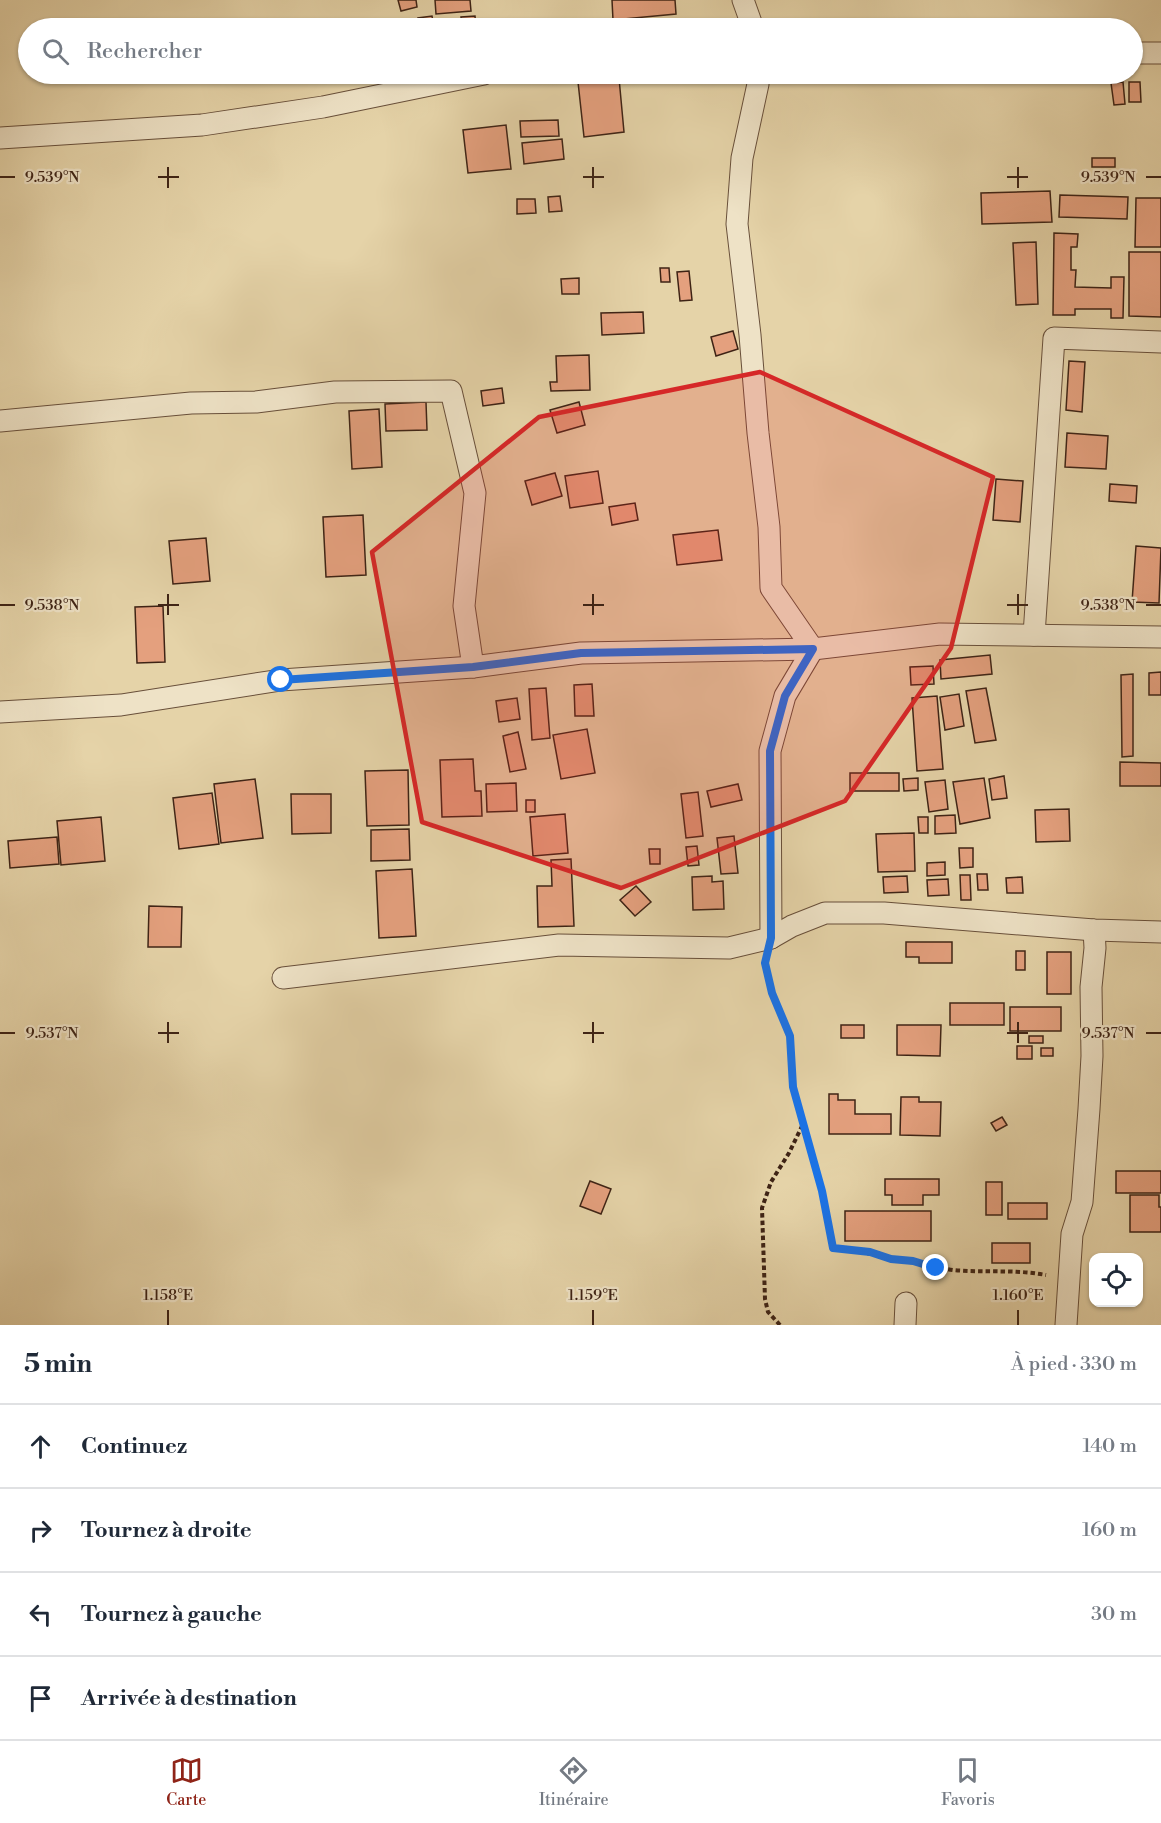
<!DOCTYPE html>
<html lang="fr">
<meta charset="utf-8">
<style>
:root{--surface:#fff;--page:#f6f6f7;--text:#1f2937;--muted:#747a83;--line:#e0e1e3;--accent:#8f2418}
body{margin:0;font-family:"Libre Bodoni",serif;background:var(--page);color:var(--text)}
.controls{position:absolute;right:18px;bottom:18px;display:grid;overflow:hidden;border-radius:12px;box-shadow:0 2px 4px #0004}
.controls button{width:54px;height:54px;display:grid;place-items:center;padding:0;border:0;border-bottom:2px solid var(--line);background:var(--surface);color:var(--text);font:30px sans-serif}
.stop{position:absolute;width:18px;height:18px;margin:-14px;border:4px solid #1a73e8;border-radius:50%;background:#fff}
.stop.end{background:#1a73e8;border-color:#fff;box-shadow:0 2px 6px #0008}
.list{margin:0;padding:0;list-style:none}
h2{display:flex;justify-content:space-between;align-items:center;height:78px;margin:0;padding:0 24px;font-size:26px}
h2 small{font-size:20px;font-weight:400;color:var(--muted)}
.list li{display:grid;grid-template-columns:39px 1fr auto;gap:18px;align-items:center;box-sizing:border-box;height:84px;padding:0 24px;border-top:2px solid var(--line)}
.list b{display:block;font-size:22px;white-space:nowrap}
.list em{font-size:20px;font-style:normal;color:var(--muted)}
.icon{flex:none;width:33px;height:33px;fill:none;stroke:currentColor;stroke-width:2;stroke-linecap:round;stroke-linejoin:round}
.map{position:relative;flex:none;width:1161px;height:1325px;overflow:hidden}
.search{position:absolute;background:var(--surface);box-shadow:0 2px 4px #0004;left:18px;right:18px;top:18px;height:66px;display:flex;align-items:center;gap:15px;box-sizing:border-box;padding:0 21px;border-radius:33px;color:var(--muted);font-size:22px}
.sheet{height:414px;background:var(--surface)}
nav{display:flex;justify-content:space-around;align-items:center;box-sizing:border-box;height:84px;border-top:2px solid var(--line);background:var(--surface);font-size:16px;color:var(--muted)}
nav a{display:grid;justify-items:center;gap:3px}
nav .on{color:var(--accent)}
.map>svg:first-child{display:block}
.building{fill:#e4a07e;stroke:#3e2315;stroke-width:1.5}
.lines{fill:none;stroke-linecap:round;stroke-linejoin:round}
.street-casing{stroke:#684f3a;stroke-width:23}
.path{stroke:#3e2315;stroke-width:4;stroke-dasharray:4.5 3;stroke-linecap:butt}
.street{stroke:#eee2c6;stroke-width:21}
.route{stroke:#1a73e8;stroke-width:8}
.marked{fill:#d62828;fill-opacity:0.2;stroke:#d62828;stroke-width:4.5;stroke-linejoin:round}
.ticks{fill:none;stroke:#3e2315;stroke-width:2}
.ticks-label{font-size:15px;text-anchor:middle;fill:#3e2315;stroke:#eee2c6;stroke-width:4.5;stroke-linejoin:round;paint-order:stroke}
</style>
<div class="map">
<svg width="1161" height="1325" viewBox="0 0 1161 1325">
<rect width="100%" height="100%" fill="#e5d3a8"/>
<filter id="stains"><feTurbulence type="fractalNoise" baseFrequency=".00333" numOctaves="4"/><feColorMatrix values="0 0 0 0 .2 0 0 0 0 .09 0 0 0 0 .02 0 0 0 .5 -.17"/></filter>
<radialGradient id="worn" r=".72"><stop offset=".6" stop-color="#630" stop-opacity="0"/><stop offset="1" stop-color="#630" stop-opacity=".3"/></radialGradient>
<g class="building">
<polygon points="398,0 416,0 417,7 401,11"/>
<polygon points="435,0 470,0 471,11 436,14"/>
<polygon points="612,0 675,0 676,14 613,20"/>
<polygon points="432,16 434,28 420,28 418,18"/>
<polygon points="475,16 476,28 462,28 461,17"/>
<polygon points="619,78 624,132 584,137 578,82"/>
<polygon points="1123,82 1125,104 1114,105 1111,83"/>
<polygon points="1129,82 1140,82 1141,102 1129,102"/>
<polygon points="558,120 559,136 521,137 520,121"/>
<polygon points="506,125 511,169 468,173 463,130"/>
<polygon points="562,139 564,159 524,164 522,143"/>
<rect x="1092" y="158" width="23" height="9"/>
<polygon points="1050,191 1052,222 982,224 981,193"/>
<polygon points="1060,195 1128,197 1127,219 1059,217"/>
<polygon points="560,196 562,211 549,212 548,197"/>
<polygon points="1136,198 1161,198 1161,247 1135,247"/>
<polygon points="517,199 535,199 536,213 517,214"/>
<polygon points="1054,233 1078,234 1077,247 1071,247 1071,270 1076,270 1075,287 1111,288 1111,277 1124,277 1123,318 1111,318 1111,309 1075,309 1075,315 1053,315"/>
<polygon points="1036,242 1038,304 1016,305 1013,243"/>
<polygon points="1129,252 1161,252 1161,317 1129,316"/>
<polygon points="660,268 669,268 670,282 661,282"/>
<polygon points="689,271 692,300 680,301 677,272"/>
<polygon points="579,278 579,294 562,294 561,279"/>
<polygon points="643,312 644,333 602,335 601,313"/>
<polygon points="733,331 738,349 716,356 711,337"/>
<polygon points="589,355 590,390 551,391 550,382 557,382 556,356"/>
<polygon points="1069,361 1085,362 1082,412 1066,410"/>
<polygon points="502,388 504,403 483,406 481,391"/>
<polygon points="426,402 427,430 386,431 385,404"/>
<polygon points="579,402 585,425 557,433 550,410"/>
<polygon points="379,409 382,467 352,469 349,411"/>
<polygon points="1067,433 1108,436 1106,469 1065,467"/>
<polygon points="598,471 603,503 570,508 565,476"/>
<polygon points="555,473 562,496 532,505 525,481"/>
<polygon points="996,479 1023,481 1020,522 993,520"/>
<polygon points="1110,484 1137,486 1136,503 1109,501"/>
<polygon points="635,503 638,520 612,525 609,507"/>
<polygon points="363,515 366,575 326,577 323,517"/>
<polygon points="718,530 722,560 677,565 673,535"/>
<polygon points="206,538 210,581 173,584 169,541"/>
<polygon points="1136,546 1161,548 1159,603 1132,602"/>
<polygon points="163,606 165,662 137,663 135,607"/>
<polygon points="990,655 992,674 941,679 940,660"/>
<polygon points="933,666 934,684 911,685 910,667"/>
<polygon points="1161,672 1161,695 1149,695 1149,673"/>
<polygon points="1133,674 1133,756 1122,757 1121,675"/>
<polygon points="592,684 594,716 575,716 574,685"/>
<polygon points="546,688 550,738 532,740 529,689"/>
<polygon points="986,688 996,740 975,743 966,691"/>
<polygon points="959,694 964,726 945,730 940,697"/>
<polygon points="937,696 943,769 917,771 912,698"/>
<polygon points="517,698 520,719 499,722 496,701"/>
<polygon points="587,729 595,773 561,779 553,735"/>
<polygon points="518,732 526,769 510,772 503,736"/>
<polygon points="473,759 475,791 481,791 482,816 442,817 440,760"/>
<polygon points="1120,762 1161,763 1161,786 1120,786"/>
<polygon points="408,770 409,825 367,826 365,771"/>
<rect x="850" y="773" width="49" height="18"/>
<polygon points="1004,776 1007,798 992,800 989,779"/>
<polygon points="918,778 918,790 904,791 903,779"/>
<polygon points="984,778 990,818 960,824 953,782"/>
<polygon points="255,779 263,838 221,843 214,784"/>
<polygon points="945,780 948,809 929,812 925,782"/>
<polygon points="516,783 517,811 487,812 486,784"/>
<polygon points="738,784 742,800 711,807 707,791"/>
<polygon points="698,792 703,836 686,838 681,794"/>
<polygon points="212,793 219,844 179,849 173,798"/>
<polygon points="291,794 331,794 331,833 292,834"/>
<rect x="526" y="800" width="9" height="12"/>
<polygon points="1069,809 1070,841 1036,842 1035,810"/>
<polygon points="565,814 568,853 533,856 530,817"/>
<polygon points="955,815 956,833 935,834 935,816"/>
<polygon points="101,817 105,861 61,865 57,821"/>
<polygon points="918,817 928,817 928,833 919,833"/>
<polygon points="409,829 410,860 371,861 371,830"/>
<polygon points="914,833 915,871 878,872 876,834"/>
<polygon points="734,836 738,873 721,874 717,838"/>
<polygon points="57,837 59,864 10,868 8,841"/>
<polygon points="697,846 699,865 688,866 686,847"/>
<polygon points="959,848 973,848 973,867 960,868"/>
<polygon points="649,849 660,849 660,864 650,864"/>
<polygon points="571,859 574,926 538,927 537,886 552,886 551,860"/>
<polygon points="945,862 945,875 927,876 927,863"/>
<polygon points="412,869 416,936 379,938 376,871"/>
<polygon points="977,874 987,874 988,890 978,890"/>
<polygon points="960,875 970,875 971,900 961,900"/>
<polygon points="712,876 712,882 723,881 724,909 693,910 692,877"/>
<polygon points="907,876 908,892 884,893 883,877"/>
<polygon points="1022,877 1023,893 1007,893 1006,878"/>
<polygon points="948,879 949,895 928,896 927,880"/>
<polygon points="636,886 651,902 635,916 620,900"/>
<polygon points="149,906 182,907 181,947 148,947"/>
<polygon points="906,942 952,942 952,963 919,963 919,957 906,957"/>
<rect x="1016" y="951" width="9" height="19"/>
<rect x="1047" y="952" width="24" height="42"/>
<rect x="950" y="1003" width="54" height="22"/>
<rect x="1010" y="1007" width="51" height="24"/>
<rect x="841" y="1025" width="23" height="13"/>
<polygon points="897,1025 941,1025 940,1056 897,1055"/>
<rect x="1029" y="1036" width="14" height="7"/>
<rect x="1017" y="1046" width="15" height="13"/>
<rect x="1041" y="1048" width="12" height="8"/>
<polygon points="829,1094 838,1094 838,1100 855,1100 855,1114 891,1114 891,1134 829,1134"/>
<polygon points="901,1097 919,1097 919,1102 941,1102 940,1136 900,1135"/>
<polygon points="1002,1117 1007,1125 996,1131 991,1123"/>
<rect x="1116" y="1171" width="45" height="22"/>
<polygon points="885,1179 939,1179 939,1195 923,1195 923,1205 892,1205 892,1195 885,1195"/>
<polygon points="590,1181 611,1189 601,1214 580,1206"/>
<rect x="986" y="1182" width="16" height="33"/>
<polygon points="1130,1195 1159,1195 1159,1207 1161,1207 1161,1232 1130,1232"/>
<rect x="1008" y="1203" width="39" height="16"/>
<rect x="845" y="1211" width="86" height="30"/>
<rect x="992" y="1243" width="38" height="20"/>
</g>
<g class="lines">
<defs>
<g id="street">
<polyline points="743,0 753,28"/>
<polyline points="1132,53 1161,53"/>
<polyline points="759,74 758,84 742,158 737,224 750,335 758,433 769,527 771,588 813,649 785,696 770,751 771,938"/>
<polyline points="0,138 202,125 323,107 484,74"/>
<polyline points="0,421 191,403 256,402 335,392 451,391 475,493 464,606 473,667"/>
<polyline points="1034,635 1054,338 1161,342"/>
<polyline points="0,712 121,705 281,680 473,667 581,653 813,649 940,634 1161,637"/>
<polyline points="283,978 559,945 729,948 771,938 792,926 825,913 884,913 1094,930 1161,932"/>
<polyline points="905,1325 906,1303"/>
<polyline points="1066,1325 1072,1234 1082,1202 1089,1109 1092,1056 1091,987 1095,948 1094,930"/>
</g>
</defs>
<use href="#street" class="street-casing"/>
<g class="path">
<path d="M 765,962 L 772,993 L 790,1037 L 793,1087 L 821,1191 L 833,1248 C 860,1251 885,1257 912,1261 C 926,1263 939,1268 953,1270 C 984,1273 1015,1269 1046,1275"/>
<polyline points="780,1325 768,1312 765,1299 762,1208 771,1182 789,1153 803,1124"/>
</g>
<use href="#street" class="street"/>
</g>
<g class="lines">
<polyline class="route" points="281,680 473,667 581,653 813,649 785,696 770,751 771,938 765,963 772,993 790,1036 793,1087 822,1191 833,1248 870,1252 891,1259 913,1261 936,1268"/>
</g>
<path class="marked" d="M 760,372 L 993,477 L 951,648 L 845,801 L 621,888 L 422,822 L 372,552 L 539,417 Z"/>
<path class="ticks" d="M 168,167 L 168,188M 593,167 L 593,188M 1018,167 L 1018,188M 0,177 L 15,177M 158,177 L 179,177M 583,177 L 604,177M 1007,177 L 1028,177M 1146,177 L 1161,177M 168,594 L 168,615M 593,594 L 593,615M 1018,594 L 1018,615M 0,605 L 15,605M 158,605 L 179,605M 583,605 L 604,605M 1007,605 L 1028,605M 1146,605 L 1161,605M 168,1022 L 168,1043M 593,1022 L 593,1043M 1018,1022 L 1018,1043M 0,1033 L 15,1033M 158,1033 L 179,1033M 583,1033 L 604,1033M 1007,1033 L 1028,1033M 1146,1033 L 1161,1033M 168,1310 L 168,1325M 593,1310 L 593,1325M 1018,1310 L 1018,1325"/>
<g class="ticks-label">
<text x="52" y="182">9.539°N</text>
<text x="1108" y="182">9.539°N</text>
<text x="52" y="610">9.538°N</text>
<text x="1108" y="610">9.538°N</text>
<text x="52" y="1038">9.537°N</text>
<text x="1108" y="1038">9.537°N</text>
<text x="168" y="1300">1.158°E</text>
<text x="593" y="1300">1.159°E</text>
<text x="1018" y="1300">1.160°E</text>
</g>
<rect width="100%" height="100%" filter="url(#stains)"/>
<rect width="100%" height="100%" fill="url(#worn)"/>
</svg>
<div class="controls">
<button><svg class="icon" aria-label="locate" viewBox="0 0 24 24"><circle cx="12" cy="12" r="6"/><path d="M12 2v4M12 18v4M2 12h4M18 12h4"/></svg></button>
</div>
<div class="stop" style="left:281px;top:680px"></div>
<div class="stop end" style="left:936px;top:1268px"></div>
<div class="search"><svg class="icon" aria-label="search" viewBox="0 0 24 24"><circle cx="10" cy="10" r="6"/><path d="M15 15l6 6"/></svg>Rechercher</div>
</div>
<section class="sheet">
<h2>5 min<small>À pied · 330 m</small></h2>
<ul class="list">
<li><svg class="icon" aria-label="ahead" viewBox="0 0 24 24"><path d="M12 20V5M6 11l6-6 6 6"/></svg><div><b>Continuez</b></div><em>140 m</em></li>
<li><svg class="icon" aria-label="right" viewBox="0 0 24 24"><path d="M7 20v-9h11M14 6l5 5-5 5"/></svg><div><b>Tournez à droite</b></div><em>160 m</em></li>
<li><svg class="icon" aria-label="left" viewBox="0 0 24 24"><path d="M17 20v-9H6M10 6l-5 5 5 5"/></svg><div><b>Tournez à gauche</b></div><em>30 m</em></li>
<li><svg class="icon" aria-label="arrive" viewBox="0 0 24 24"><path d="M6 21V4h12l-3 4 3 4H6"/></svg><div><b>Arrivée à destination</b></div></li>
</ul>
</section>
<nav>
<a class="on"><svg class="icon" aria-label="map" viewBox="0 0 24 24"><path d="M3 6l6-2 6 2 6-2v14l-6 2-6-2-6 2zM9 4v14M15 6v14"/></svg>Carte</a>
<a><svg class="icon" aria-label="directions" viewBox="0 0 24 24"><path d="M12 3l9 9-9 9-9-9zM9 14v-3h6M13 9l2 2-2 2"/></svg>Itinéraire</a>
<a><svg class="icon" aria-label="saved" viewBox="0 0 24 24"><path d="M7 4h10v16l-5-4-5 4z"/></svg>Favoris</a>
</nav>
